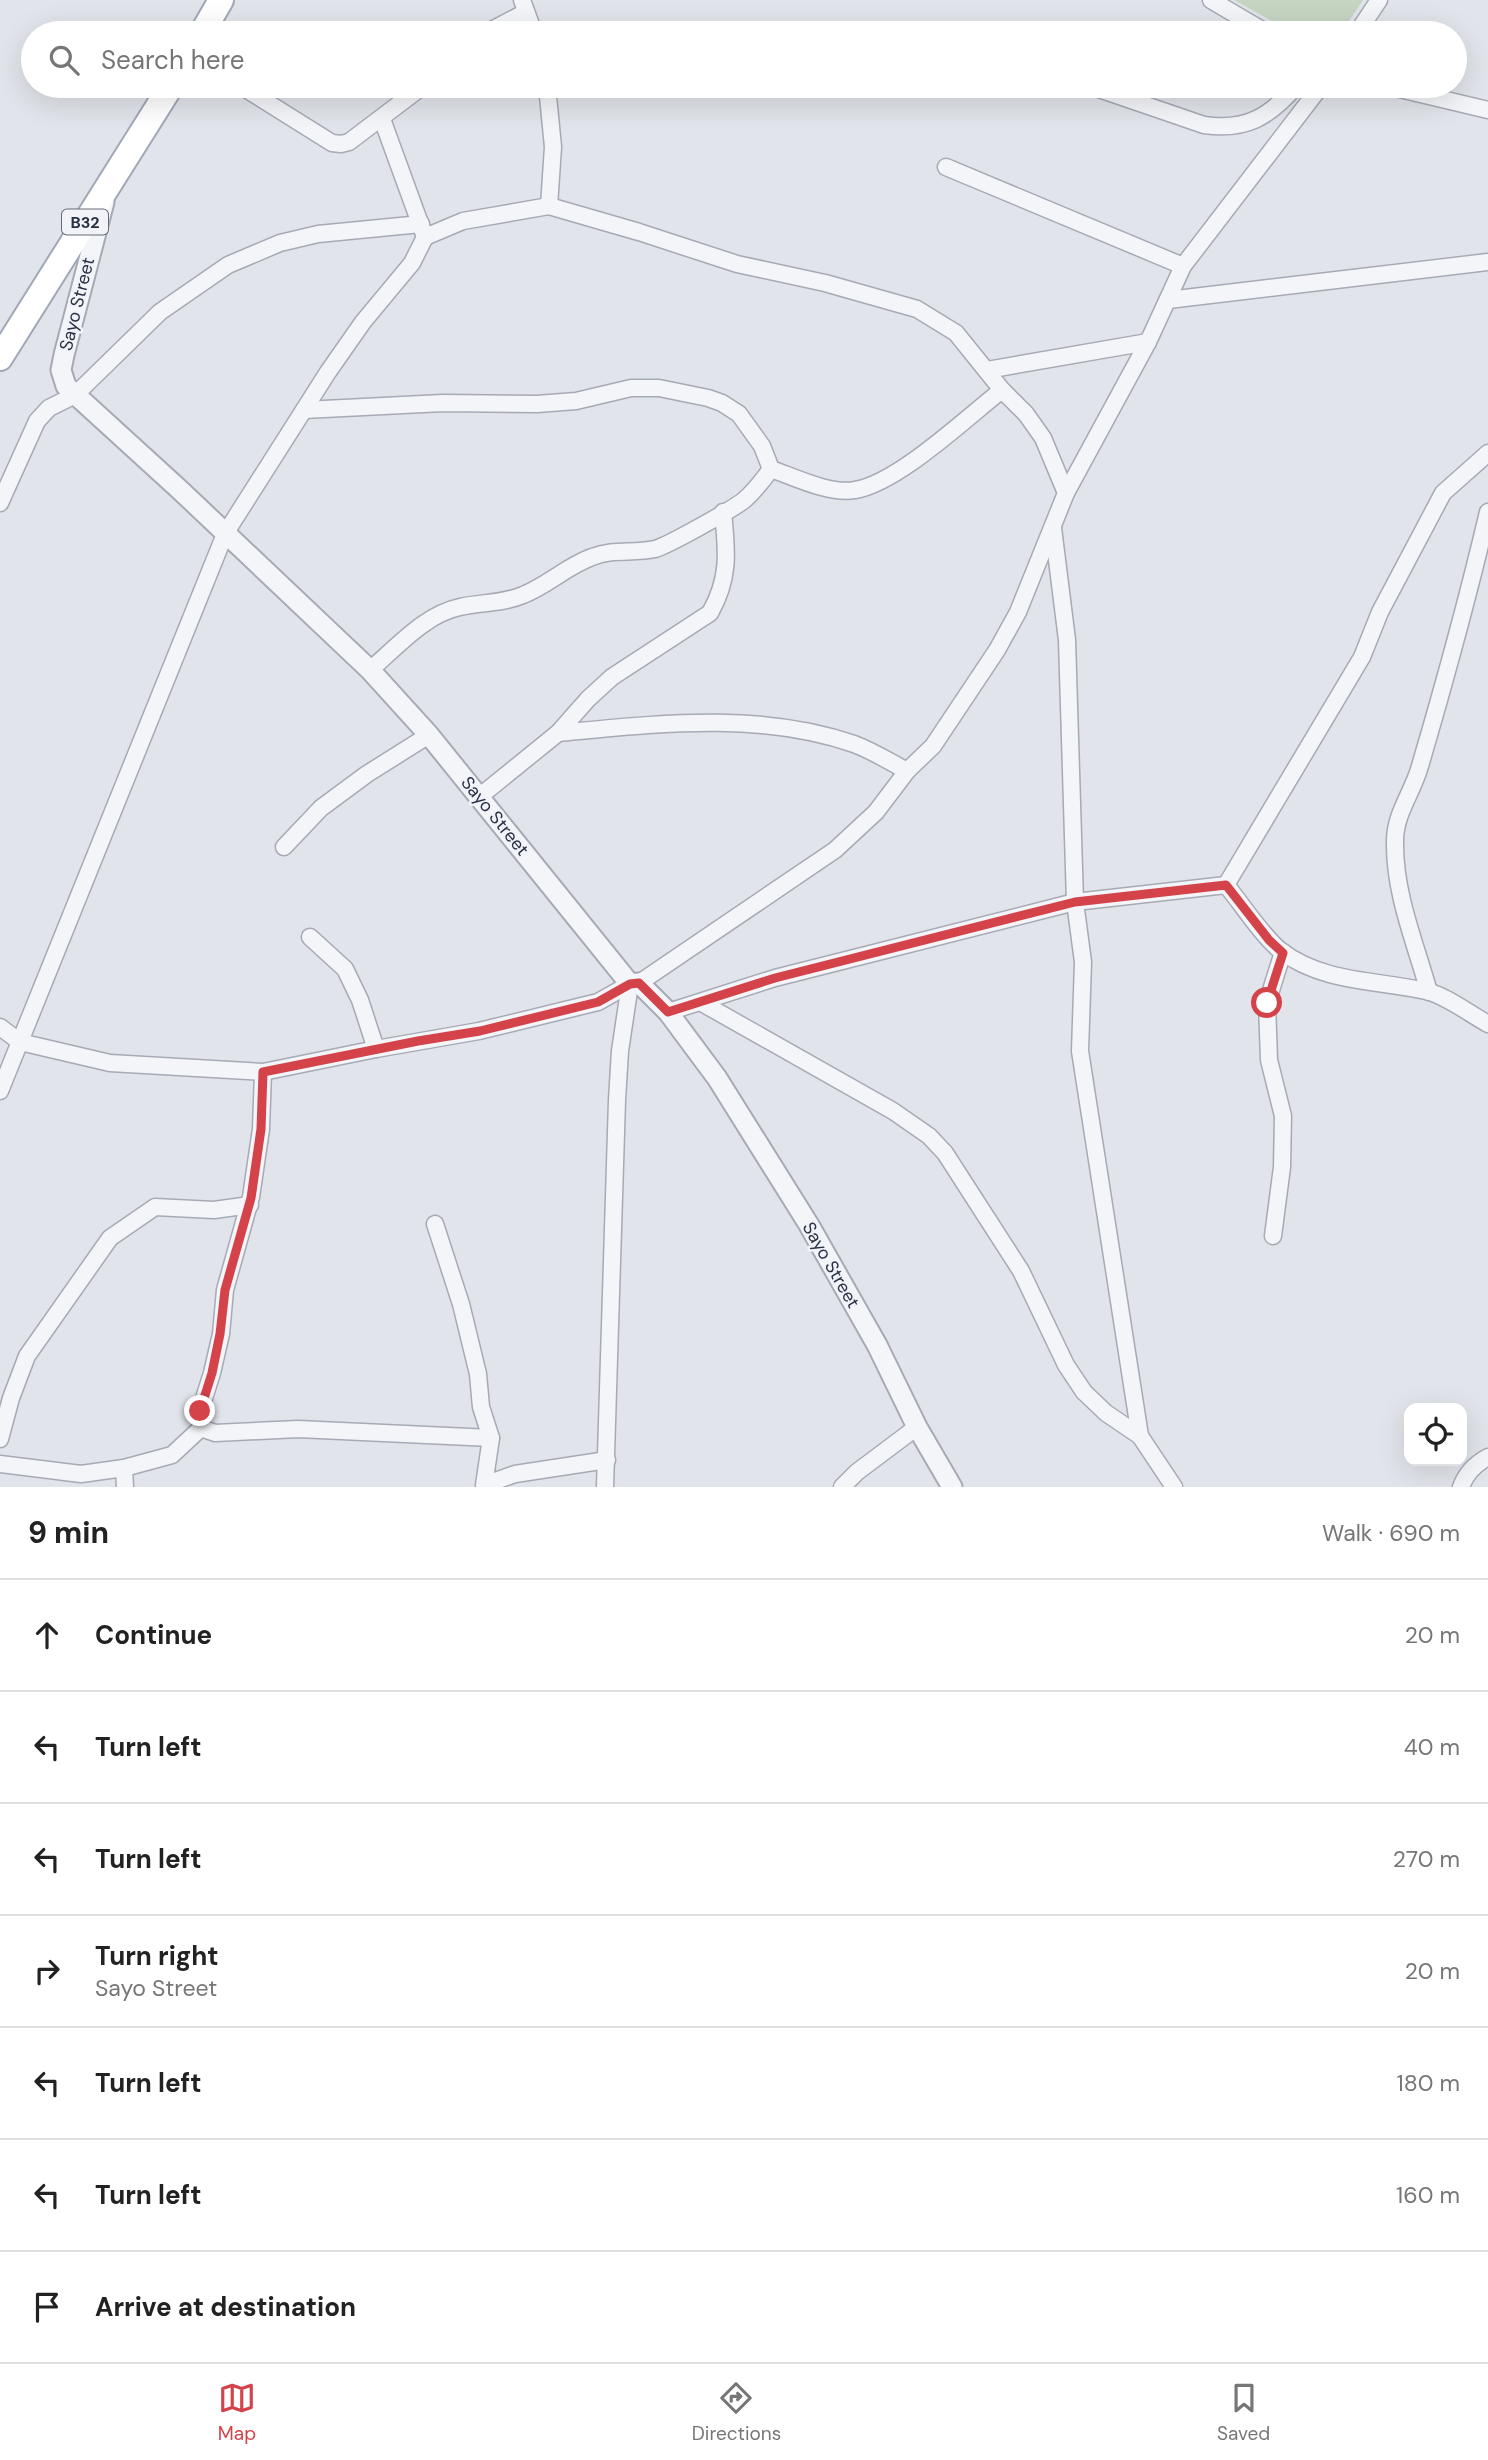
<!DOCTYPE html>
<meta charset="utf-8">
<style>
:root{--surface:#fff;--page:#f6f6f6;--text:#222;--muted:#767676;--line:#e0e0e0;--accent:#d4424a}
body{margin:0;font-family:"DM Sans",sans-serif;background:var(--page);color:var(--text)}
.controls{position:absolute;right:21px;bottom:21px;display:grid;overflow:hidden;border-radius:14px;box-shadow:0 7px 28px #0002}
.controls button{width:63px;height:63px;display:grid;place-items:center;padding:0;border:0;border-bottom:2px solid var(--line);background:var(--surface);color:var(--text);font:35px sans-serif}
.stop{position:absolute;width:21px;height:21px;margin:-16px;border:5px solid #d4424a;border-radius:50%;background:#fff}
.stop.end{background:#d4424a;border-color:#fff;box-shadow:0 2px 7px #0008}
.list{margin:0;padding:0;list-style:none}
h2{display:flex;justify-content:space-between;align-items:center;height:91px;margin:0;padding:0 28px;font-size:30px}
h2 small{font-size:23px;font-weight:400;color:var(--muted)}
.list li{display:grid;grid-template-columns:46px 1fr auto;gap:21px;align-items:center;box-sizing:border-box;height:112px;padding:0 28px;border-top:2px solid var(--line)}
.list b{display:block;font-size:26px;white-space:nowrap}
.list p{margin:0;font-size:23px;white-space:nowrap;color:var(--muted)}
.list em{font-size:23px;font-style:normal;color:var(--muted)}
.icon{flex:none;width:38px;height:38px;fill:none;stroke:currentColor;stroke-width:2;stroke-linecap:round;stroke-linejoin:round}
.map{position:relative;flex:none;width:1488px;height:1487px;overflow:hidden}
.search{position:absolute;background:var(--surface);box-shadow:0 7px 28px #0002;left:21px;right:21px;top:21px;height:77px;display:flex;align-items:center;gap:18px;box-sizing:border-box;padding:0 24px;border-radius:38px;color:var(--muted);font-size:26px}
.sheet{height:875px;background:var(--surface)}
nav{display:flex;justify-content:space-around;align-items:center;box-sizing:border-box;height:98px;border-top:2px solid var(--line);background:var(--surface);font-size:19px;color:var(--muted)}
nav a{display:grid;justify-items:center;gap:4px}
nav .on{color:var(--accent)}
.map>svg:first-child{display:block}
.green{fill:#c5d5c2}
.lines{fill:none;stroke-linecap:round;stroke-linejoin:round}
.minor-casing{stroke:#a6aab5;stroke-width:19}
.tertiary-casing{stroke:#a6aab5;stroke-width:23}
.primary-casing{stroke:#a0a7b7;stroke-width:28}
.minor{stroke:#f4f5f8;stroke-width:16}
.tertiary{stroke:#f4f5f8;stroke-width:19}
.primary{stroke:#fff;stroke-width:24}
.route{stroke:#d4424a;stroke-width:9}
.labels{text-anchor:middle;dominant-baseline:central;stroke-width:5;stroke-linejoin:round;paint-order:stroke}
.shield{fill:#f1f3f8;stroke:#656a79;stroke-width:2}
.shield-label{font-size:16px;font-weight:bold;fill:#293043}
.street-label{font-size:18px;fill:#293043;stroke:#f1f3f8}
</style>
<div class="map">
<svg width="1488" height="1487" viewBox="0 0 1488 1487">
<rect width="100%" height="100%" fill="#e1e4ea"/>
<polygon class="green" points="1234,0 1363,0 1341,33 1294,33"/>
<g class="lines">
<defs>
<g id="minor">
<polyline points="522,0 534,33"/>
<polyline points="1211,0 1267,33"/>
<polyline points="486,33 526,12"/>
<polyline points="1357,33 1379,0"/>
<polyline points="241,86 332,143 341,144 349,142 423,86"/>
<polyline points="547,86 553,147 549,206"/>
<path d="M 1090,86 L 1204,125 C 1246,131 1269,117 1296,86"/>
<polyline points="1387,86 1488,110"/>
<polyline points="382,119 425,237 463,221 549,206 639,232 737,264 825,283 917,309 956,333 1002,390 1026,414 1043,438 1066,493"/>
<polyline points="946,167 1183,266"/>
<polyline points="1168,300 1488,262"/>
<polyline points="987,370 1148,342"/>
<path d="M 304,410 L 443,403 L 537,404 L 576,401 L 631,388 L 659,388 L 708,398 L 722,403 L 739,414 L 762,446 L 771,469 C 794,477 831,495 855,490 C 898,483 966,418 1002,390"/>
<polyline points="0,503 37,421 49,408 75,395 160,312 228,265 280,243 318,234 421,224"/>
<polyline points="1053,528 1067,640 1075,902 1083,962 1080,1051 1140,1436"/>
<path d="M 370,670 C 396,648 425,614 460,607 C 482,602 502,604 523,595 C 548,585 567,566 592,557 C 615,548 632,554 655,549 C 667,546 731,510 743,501 C 754,492 763,480 771,469"/>
<path d="M 558,733 C 656,724 760,711 854,744 C 873,751 890,762 907,771"/>
<path d="M 479,797 L 558,733 L 588,699 L 612,677 L 710,613 C 730,578 727,552 723,512"/>
<polyline points="284,847 321,808 367,774 429,735"/>
<polyline points="1226,885 1362,657 1380,612 1443,493 1488,453"/>
<path d="M 1226,885 C 1242,904 1262,936 1281,951 C 1323,983 1378,980 1426,991 C 1445,995 1470,1014 1488,1024"/>
<polyline points="310,937 345,969 360,1000 376,1049"/>
<polyline points="639,983 835,850 876,812 907,771 933,746 997,650 1018,612 1066,493 1148,342 1183,266 1321,86"/>
<path d="M 1429,992 C 1415,942 1394,893 1395,841 C 1395,813 1413,792 1420,766 C 1445,681 1468,597 1488,512"/>
<polyline points="702,1003 893,1111 929,1136 945,1153 1021,1271 1066,1365 1084,1392 1106,1413 1140,1436 1174,1487"/>
<polyline points="668,1012 775,978 1075,902 1226,885"/>
<polyline points="0,1027 20,1042 110,1063 263,1072 376,1049 479,1031 598,1002 630,984"/>
<polyline points="0,1091 225,534 328,372 363,322 412,263 425,237"/>
<polyline points="435,1224 461,1304 478,1374 481,1407 491,1438 484,1485 515,1474 607,1460"/>
<polyline points="1273,1236 1282,1167 1283,1116 1269,1060 1267,1003 1283,952"/>
<polyline points="201,1428 215,1433 298,1429 491,1438"/>
<polyline points="0,1439 11,1398 27,1356 110,1238 155,1207 214,1210 250,1205"/>
<polyline points="0,1464 81,1474 124,1468 172,1455 201,1428 200,1411 212,1373 221,1334 225,1290 251,1197 261,1129 263,1072"/>
<polyline points="124,1468 125,1487"/>
<polyline points="605,1487 617,1100 620,1051 630,984"/>
<polyline points="842,1487 857,1472 917,1427"/>
<path d="M 1461,1487 C 1466,1473 1475,1464 1488,1457"/>
</g>
<polyline id="tertiary" points="104,202 64,355 61,370 66,386 180,490 370,670 429,735 630,984 639,983 668,1012 717,1078 809,1225 877,1345 917,1427 952,1487"/>
<g id="primary">
<polyline points="202,33 221,0"/>
<polyline points="0,358 171,86"/>
</g>
</defs>
<use href="#minor" class="minor-casing"/>
<use href="#tertiary" class="tertiary-casing"/>
<use href="#primary" class="primary-casing"/>
<use href="#minor" class="minor"/>
<use href="#tertiary" class="tertiary"/>
<use href="#primary" class="primary"/>
</g>
<g class="lines">
<polyline class="route" points="200,1411 212,1373 220,1334 225,1290 251,1198 261,1129 263,1072 418,1041 480,1031 598,1002 630,984 639,983 668,1012 775,978 1075,902 1226,885 1269,940 1283,953 1267,1003"/>
</g>
<g class="labels">
<rect class="shield" x="62" y="209.5" width="46" height="25" rx="5"/>
<g class="shield-label">
<text x="85" y="222">B32</text>
</g>
<g class="street-label">
<text transform="translate(77 304) rotate(-76)">Sayo Street</text>
<text transform="translate(495 816) rotate(51)">Sayo Street</text>
<text transform="translate(831 1265) rotate(60)">Sayo Street</text>
</g>
</g>
</svg>
<div class="controls">
<button><svg class="icon" aria-label="locate" viewBox="0 0 24 24"><circle cx="12" cy="12" r="6"/><path d="M12 2v4M12 18v4M2 12h4M18 12h4"/></svg></button>
</div>
<div class="stop" style="left:1267px;top:1003px"></div>
<div class="stop end" style="left:200px;top:1411px"></div>
<div class="search"><svg class="icon" aria-label="search" viewBox="0 0 24 24"><circle cx="10" cy="10" r="6"/><path d="M15 15l6 6"/></svg>Search here</div>
</div>
<section class="sheet">
<h2>9 min<small>Walk · 690 m</small></h2>
<ul class="list">
<li><svg class="icon" aria-label="ahead" viewBox="0 0 24 24"><path d="M12 20V5M6 11l6-6 6 6"/></svg><div><b>Continue</b></div><em>20 m</em></li>
<li><svg class="icon" aria-label="left" viewBox="0 0 24 24"><path d="M17 20v-9H6M10 6l-5 5 5 5"/></svg><div><b>Turn left</b></div><em>40 m</em></li>
<li><svg class="icon" aria-label="left" viewBox="0 0 24 24"><path d="M17 20v-9H6M10 6l-5 5 5 5"/></svg><div><b>Turn left</b></div><em>270 m</em></li>
<li><svg class="icon" aria-label="right" viewBox="0 0 24 24"><path d="M7 20v-9h11M14 6l5 5-5 5"/></svg><div><b>Turn right</b><p>Sayo Street</p></div><em>20 m</em></li>
<li><svg class="icon" aria-label="left" viewBox="0 0 24 24"><path d="M17 20v-9H6M10 6l-5 5 5 5"/></svg><div><b>Turn left</b></div><em>180 m</em></li>
<li><svg class="icon" aria-label="left" viewBox="0 0 24 24"><path d="M17 20v-9H6M10 6l-5 5 5 5"/></svg><div><b>Turn left</b></div><em>160 m</em></li>
<li><svg class="icon" aria-label="arrive" viewBox="0 0 24 24"><path d="M6 21V4h12l-3 4 3 4H6"/></svg><div><b>Arrive at destination</b></div></li>
</ul>
</section>
<nav>
<a class="on"><svg class="icon" aria-label="map" viewBox="0 0 24 24"><path d="M3 6l6-2 6 2 6-2v14l-6 2-6-2-6 2zM9 4v14M15 6v14"/></svg>Map</a>
<a><svg class="icon" aria-label="directions" viewBox="0 0 24 24"><path d="M12 3l9 9-9 9-9-9zM9 14v-3h6M13 9l2 2-2 2"/></svg>Directions</a>
<a><svg class="icon" aria-label="saved" viewBox="0 0 24 24"><path d="M7 4h10v16l-5-4-5 4z"/></svg>Saved</a>
</nav>
